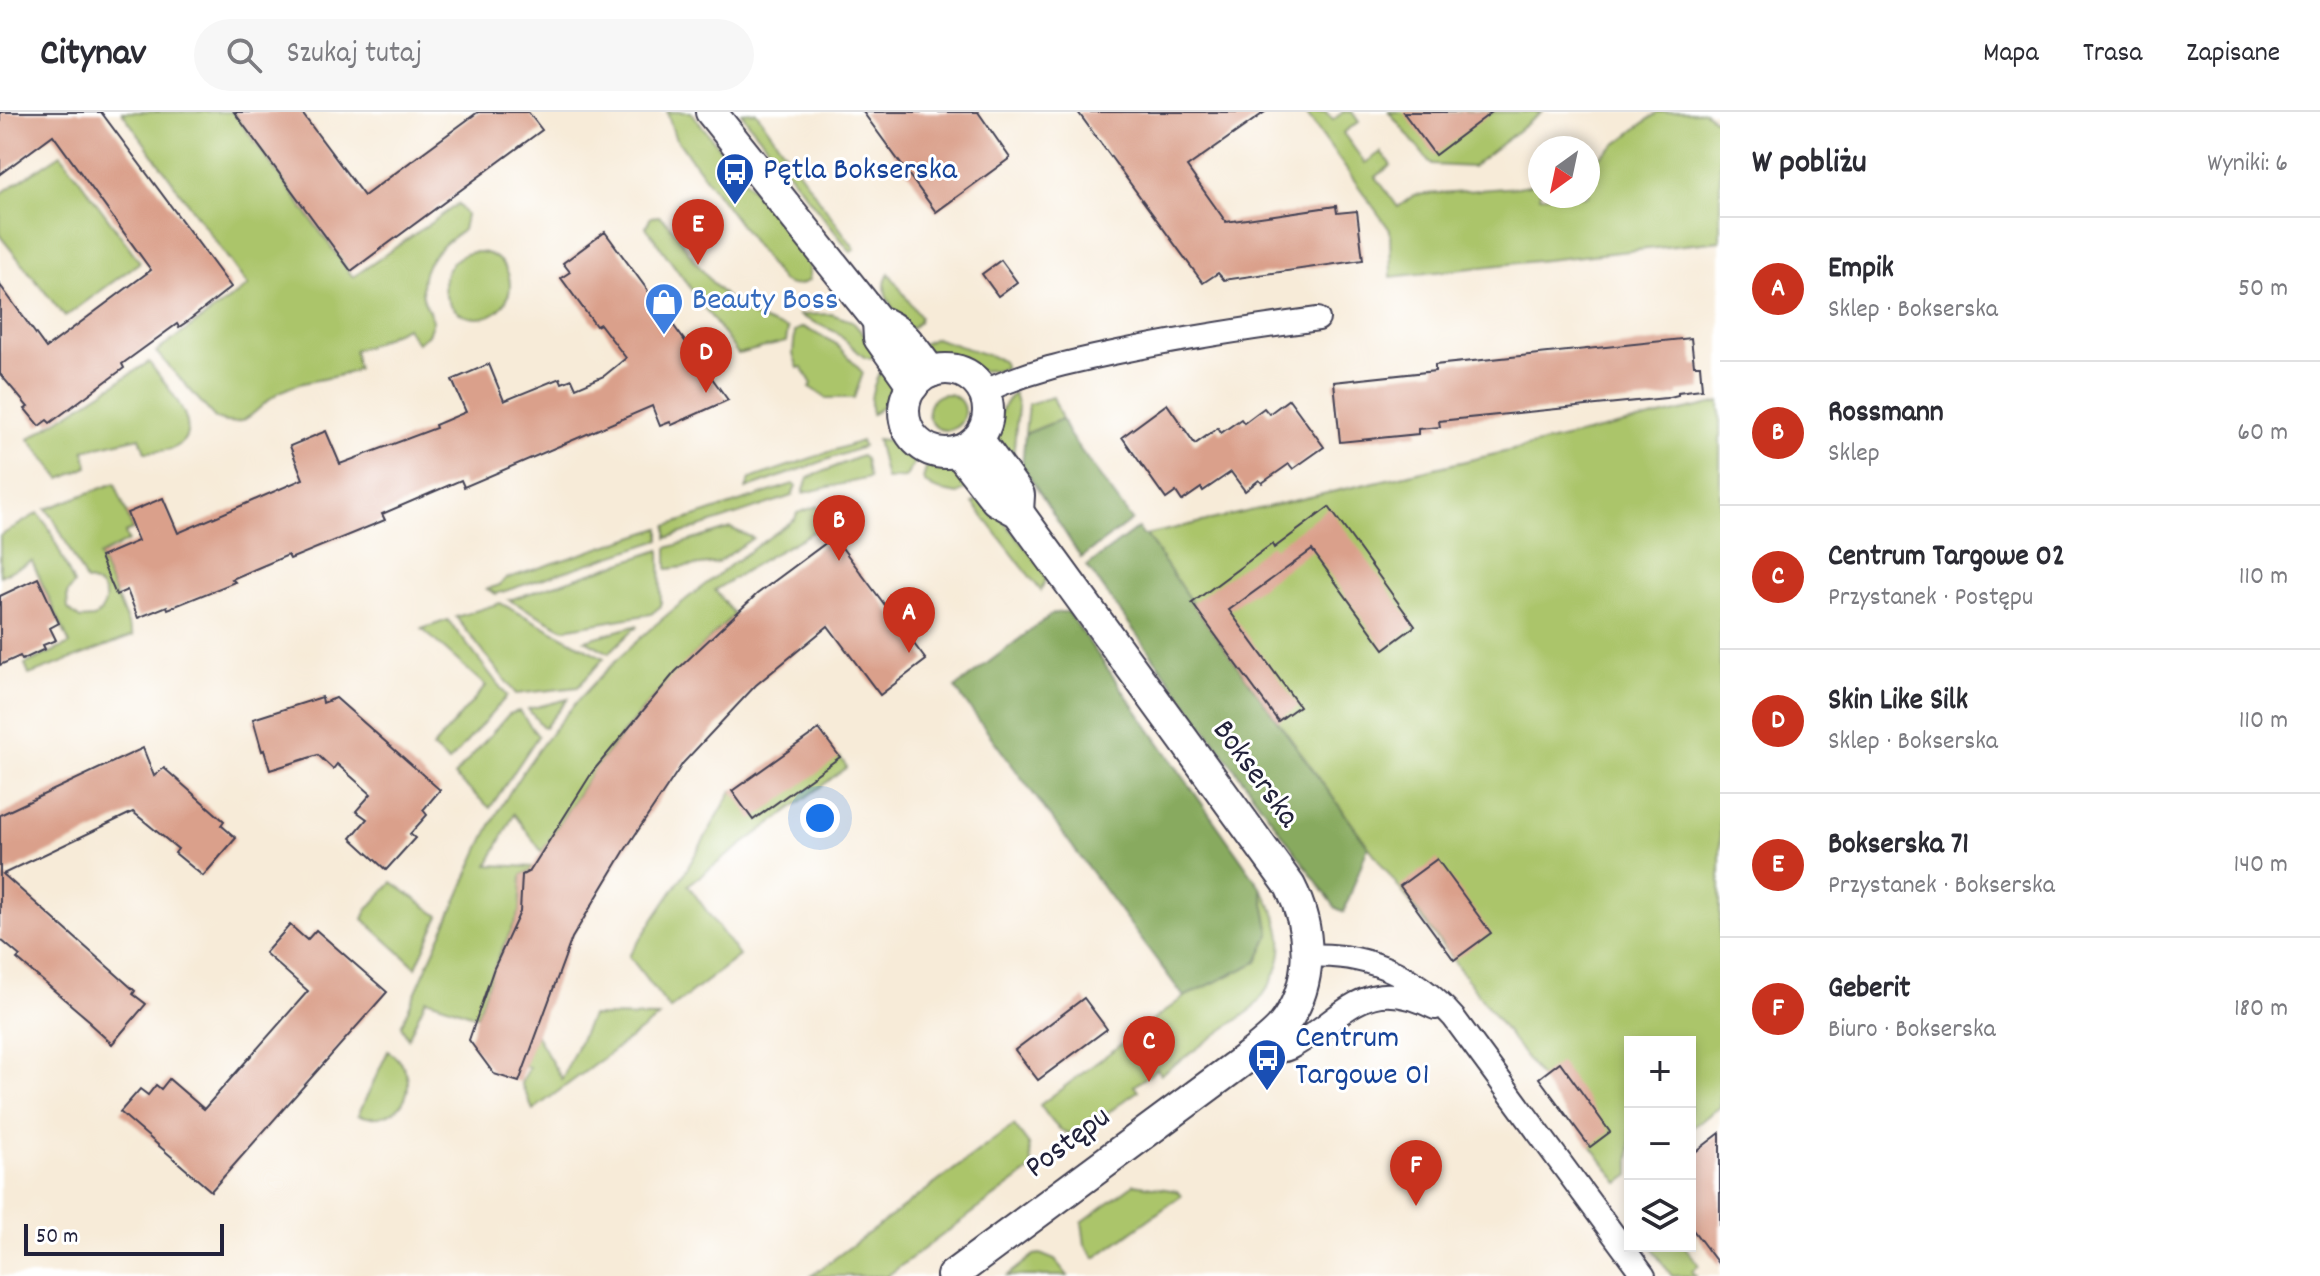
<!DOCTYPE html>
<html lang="pl">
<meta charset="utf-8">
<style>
:root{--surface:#fff;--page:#f7f7f7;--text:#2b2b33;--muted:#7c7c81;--line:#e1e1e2;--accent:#c8321e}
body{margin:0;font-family:Dekko,sans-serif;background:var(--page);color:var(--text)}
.controls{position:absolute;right:24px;bottom:24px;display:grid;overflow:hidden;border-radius:0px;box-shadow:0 4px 12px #0003}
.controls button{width:72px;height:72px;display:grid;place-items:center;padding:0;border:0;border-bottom:2px solid var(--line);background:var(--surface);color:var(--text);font:40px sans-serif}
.compass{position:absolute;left:1528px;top:24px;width:72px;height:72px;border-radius:50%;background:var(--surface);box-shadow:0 4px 12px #0003;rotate:213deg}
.scale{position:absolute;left:24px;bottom:20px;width:200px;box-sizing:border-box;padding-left:8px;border:4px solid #22223b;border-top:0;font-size:22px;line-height:28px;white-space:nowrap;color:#22223b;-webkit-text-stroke:6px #fff;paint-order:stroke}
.you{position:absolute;left:820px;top:706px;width:28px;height:28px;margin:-20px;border:6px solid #fff;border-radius:50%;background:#1a73e8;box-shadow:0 0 0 12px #1a73e833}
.badge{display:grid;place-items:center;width:52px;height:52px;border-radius:50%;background:var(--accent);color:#fff;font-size:26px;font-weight:700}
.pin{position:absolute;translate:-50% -66px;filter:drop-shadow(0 2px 4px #0008)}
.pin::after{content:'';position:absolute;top:42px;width:28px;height:24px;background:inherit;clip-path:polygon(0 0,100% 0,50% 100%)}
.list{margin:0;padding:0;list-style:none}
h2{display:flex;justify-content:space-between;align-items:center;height:104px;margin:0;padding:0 32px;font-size:34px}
h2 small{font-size:26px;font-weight:400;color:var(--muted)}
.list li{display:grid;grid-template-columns:52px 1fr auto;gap:24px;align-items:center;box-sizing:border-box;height:144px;padding:0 32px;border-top:2px solid var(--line)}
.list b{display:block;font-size:30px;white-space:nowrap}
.list p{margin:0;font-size:26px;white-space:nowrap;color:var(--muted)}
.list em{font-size:26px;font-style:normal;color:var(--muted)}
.icon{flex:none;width:44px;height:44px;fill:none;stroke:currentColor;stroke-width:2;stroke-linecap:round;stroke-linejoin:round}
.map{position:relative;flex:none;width:1720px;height:1164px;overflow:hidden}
header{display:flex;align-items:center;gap:48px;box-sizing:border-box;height:112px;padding:0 40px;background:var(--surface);border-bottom:2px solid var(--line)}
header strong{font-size:38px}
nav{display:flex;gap:44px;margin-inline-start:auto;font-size:28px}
.search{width:560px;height:72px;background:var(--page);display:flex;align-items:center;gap:20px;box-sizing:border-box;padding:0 28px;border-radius:44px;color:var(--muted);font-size:30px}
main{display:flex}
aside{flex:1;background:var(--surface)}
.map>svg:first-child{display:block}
.green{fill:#abc56b;stroke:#667453;stroke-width:2}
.forest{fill:#88aa5f;stroke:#55664d;stroke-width:2}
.building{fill:#daa08b}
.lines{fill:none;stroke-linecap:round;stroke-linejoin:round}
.street-casing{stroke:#424053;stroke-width:26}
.secondary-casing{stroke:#424053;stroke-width:34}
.street{stroke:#fff;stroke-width:22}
.secondary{stroke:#fff;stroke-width:30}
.labels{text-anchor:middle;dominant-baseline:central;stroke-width:6;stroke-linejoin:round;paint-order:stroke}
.transit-label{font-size:32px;fill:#164399;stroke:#fff;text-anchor:start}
.shop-label{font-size:32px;fill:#366cbe;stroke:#fff;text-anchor:start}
.street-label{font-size:32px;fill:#22223b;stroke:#fff}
</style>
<header>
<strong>Citynav</strong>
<div class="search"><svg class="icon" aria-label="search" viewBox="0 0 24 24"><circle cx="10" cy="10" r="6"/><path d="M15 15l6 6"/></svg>Szukaj tutaj</div>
<nav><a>Mapa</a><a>Trasa</a><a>Zapisane</a></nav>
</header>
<main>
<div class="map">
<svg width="1720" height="1164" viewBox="0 0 1720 1164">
<rect width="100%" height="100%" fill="#fff"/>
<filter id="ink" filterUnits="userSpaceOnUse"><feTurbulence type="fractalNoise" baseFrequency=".0125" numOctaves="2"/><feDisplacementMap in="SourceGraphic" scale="16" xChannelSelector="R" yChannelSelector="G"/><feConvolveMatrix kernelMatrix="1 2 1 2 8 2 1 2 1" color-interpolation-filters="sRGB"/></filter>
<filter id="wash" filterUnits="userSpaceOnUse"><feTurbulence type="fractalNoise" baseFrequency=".006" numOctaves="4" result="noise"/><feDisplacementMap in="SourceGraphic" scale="32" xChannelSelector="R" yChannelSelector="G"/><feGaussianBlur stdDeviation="1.8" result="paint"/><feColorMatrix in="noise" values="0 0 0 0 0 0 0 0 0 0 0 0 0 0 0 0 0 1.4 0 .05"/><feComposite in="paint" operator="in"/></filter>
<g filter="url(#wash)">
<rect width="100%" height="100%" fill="#f7ebd8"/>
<g class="green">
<path d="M 122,0 L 233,0 L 353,165 L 458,92 L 466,103 L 463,118 C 439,135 417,152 423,185 C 425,194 431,201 433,209 L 428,223 L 417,231 L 406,215 L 368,234 L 354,238 L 358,257 C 333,269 305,266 280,280 C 255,294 248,320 216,307 L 156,240 L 248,174 Z"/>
<path d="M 667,0 L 691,0 L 810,150 L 809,168 C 799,175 792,175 782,169 L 675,25 Z"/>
<polygon points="756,0 855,137 851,140 741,1"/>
<polygon points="1305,0 1326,0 1333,8 1343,0 1352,0 1359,10 1343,21 1365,51 1381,40 1391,53 1376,65 1398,95 1414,83 1518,75 1529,73 1540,66 1540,84 1588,84 1588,54 1658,0 1704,0 1720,11 1720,129 1391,165 1390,118"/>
<polygon points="1389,0 1542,0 1472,55 1432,53"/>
<polygon points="61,42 140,150 65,205 0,124 0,82"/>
<path d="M 659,104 C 671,112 679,126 687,138 C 717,179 737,204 788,217 L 786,230 L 738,242 L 646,115 L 651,105 Z"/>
<circle cx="477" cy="173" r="33"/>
<path d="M 889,161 L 920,205 L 919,210 L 909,218 C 897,201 876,182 889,161 Z"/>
<polygon points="831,202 852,209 879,240 870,246 865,246 836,220 798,203"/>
<polygon points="803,215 835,231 863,261 854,286 826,286 810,275 812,272 802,255 798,256 793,242 795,219"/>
<path d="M 935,226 L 1002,248 L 1005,256 C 976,264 942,253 919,234 Z"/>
<path d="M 149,250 C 162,270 209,316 176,335 C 168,340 155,339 145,340 L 140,325 L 84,338 L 88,355 L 61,367 L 29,327 Z"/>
<path d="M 887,253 C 896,273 892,292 872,302 C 868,286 875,263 887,253 Z"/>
<path d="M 1014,281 L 1018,295 L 1013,345 L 1004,350 C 995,326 993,300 1014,281 Z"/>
<circle cx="946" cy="300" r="18"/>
<polygon points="1053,285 1062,307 1025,322 1028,292"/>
<polygon points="1720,290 1720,995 1690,1017 1690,930 1630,930 1630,1063 1619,1071 1368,734 1192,491 1146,423"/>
<polygon points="877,327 893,329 914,342 915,350 905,366 886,367"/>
<polygon points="861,329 863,335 746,377 750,367"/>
<polygon points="861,344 865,347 869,366 803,381 808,366"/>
<path d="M 931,350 L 953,354 L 974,371 L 958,382 C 945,379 930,379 923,367 L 927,353 Z"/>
<path d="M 115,371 L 133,418 L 125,421 L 128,429 L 99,444 L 133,524 L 29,563 L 25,552 L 70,532 L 32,449 L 0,464 L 0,424 L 38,401 L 49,416 L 74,472 L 67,482 L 68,497 L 80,507 L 94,506 C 111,493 109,472 86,469 L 54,407 L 46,397 Z"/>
<polygon points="793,372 796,374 792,384 667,426 667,414"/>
<polygon points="983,384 1044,458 1046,465 1041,479 973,391"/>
<path d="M 818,394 L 831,410 L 764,447 L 715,478 L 734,503 C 684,551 637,600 596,656 C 576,682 560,712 542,740 L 514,702 L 488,753 L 536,755 L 522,763 L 520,800 L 499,843 L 477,904 L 426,887 L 408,926 L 401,914 C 420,870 440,825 460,781 C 473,751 485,721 502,693 C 577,565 677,490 795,407 L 797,401 Z"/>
<polygon points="660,416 660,428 496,482 487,477 500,473 505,467"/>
<polygon points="730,416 753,426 717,451 667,457 667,436"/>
<polygon points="660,438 661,494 651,502 564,517 509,488"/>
<polygon points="500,491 604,546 578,575 516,582 456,505"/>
<polygon points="448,508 507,584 449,650 432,636 486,574 422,517"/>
<polygon points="638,513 609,541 585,528"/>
<polygon points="568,587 545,615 542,614 528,597"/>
<polygon points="519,599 538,624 490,696 454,664 509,602"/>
<polygon points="840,645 847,655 688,773 739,844 670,897 629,844 684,762 732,679"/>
<polygon points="392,770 439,804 416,855 363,807 367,798"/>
<path d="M 1261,776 C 1291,822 1288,857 1251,898 L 1161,962 L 1157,957 L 1134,974 L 1138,979 C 1125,988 1113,997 1101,1006 C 1068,1030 1062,1025 1040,993 L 1184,885 L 1257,850 L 1270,822 Z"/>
<polygon points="591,904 659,905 533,998 521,971 529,956 524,954 535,922 562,967"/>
<path d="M 388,939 C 427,964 405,1017 358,1003 Z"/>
<polygon points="1014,1013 1029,1033 1032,1057 887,1164 811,1164"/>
<polygon points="1134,1072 1177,1079 1181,1084 1095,1146 1085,1133 1082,1110"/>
<polygon points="1653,1134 1684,1134 1699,1153 1692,1159 1696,1164 1672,1164 1655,1141"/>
<polygon points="1040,1142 1055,1148 1068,1164 1007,1164 1034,1143"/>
</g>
<g class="forest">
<polygon points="1062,307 1068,321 1132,408 1081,446 1022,353 1025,322"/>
<polygon points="1138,416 1143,423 1146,423 1192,491 1368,734 1344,800 1336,796 1087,454"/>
<polygon points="1059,500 1068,500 1261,776 1270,822 1257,850 1184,885 955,576 1051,503"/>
</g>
<g id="blocks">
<g class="building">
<polygon points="0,0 101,0 231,175 188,209 179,215 177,212 122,252 124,256 50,311 47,308 39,314 25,297 28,295 0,262 0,173 46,236 151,158 53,23 0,62"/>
<polygon points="234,0 301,0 364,84 478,0 528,0 542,18 351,159"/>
<polygon points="863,0 978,0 1010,46 936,100"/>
<polygon points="1078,0 1265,0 1187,55 1226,110 1336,94 1337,101 1357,99 1363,148 1224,168 1218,161 1203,171"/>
<polygon points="1403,0 1492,0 1435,43"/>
<polygon points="605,120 728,288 672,313 670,310 660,314 652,294 464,375 461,368 382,402 385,408 290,447 288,443 232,467 235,470 168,497 167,494 138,506 127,478 116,483 100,445 138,429 127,401 163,386 178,421 303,367 290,334 326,319 340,352 436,316 435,313 466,300 452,268 489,252 504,289 560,266 562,271 572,267 576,276 604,264 626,246 600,212 596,214 561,166 570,160 563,151"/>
<polygon points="1001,148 1017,170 998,184 982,162"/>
<polygon points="1691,226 1694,253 1700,253 1702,277 1678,280 1678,283 1666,286 1439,309 1440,315 1418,317 1418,322 1340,330 1334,270 1435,259 1435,253"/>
<polygon points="1289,287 1324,335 1293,357 1289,352 1262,371 1259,368 1245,379 1231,360 1203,379 1201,376 1182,389 1176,380 1166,387 1122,325 1167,292 1195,332 1218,316 1221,321 1241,307 1244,311 1264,296 1269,302"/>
<polygon points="1329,395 1415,514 1384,537 1312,438 1229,498 1299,594 1278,609 1192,491 1272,432 1274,436"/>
<polygon points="834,425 926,548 880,583 828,514 756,573 683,651 625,738 572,826 519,970 494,962 469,928 494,856 520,800 522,763 530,759 593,659 675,560 757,482"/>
<polygon points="38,466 59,511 50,516 56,528 43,533 45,537 22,548 20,544 0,553 0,484"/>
<polygon points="322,585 323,591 336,586 440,678 423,698 427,703 410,722 415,726 386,758 351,726 367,707 356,699 371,682 337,652 333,657 318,643 270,658 264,638 262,639 253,607"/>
<polygon points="819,617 840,645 753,708 732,679"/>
<polygon points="143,636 154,664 164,656 224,709 221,713 236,726 203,764 175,741 178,737 133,700 3,762 135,879 133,882 146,892 112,932 89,911 90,909 17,847 20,844 0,827 0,703"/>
<polygon points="1437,747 1491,821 1454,848 1400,774"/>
<polygon points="290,813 307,828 316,818 387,880 211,1079 120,1000 140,977 148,983 156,973 161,977 169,967 204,997 308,879 265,841"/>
<polygon points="1084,886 1107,917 1038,968 1015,938"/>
<polygon points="1560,950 1610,1020 1590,1035 1539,966"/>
<polygon points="1720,1021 1720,1154 1690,1114 1690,1044"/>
</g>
</g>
</g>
<g filter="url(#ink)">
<use href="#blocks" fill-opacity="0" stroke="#424053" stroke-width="2"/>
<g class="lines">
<defs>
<g id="street">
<path d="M 983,280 C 1028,259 1070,250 1118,240 C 1185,226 1251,216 1318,207"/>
<path d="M 1306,844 C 1365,840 1415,862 1454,906 L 1644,1164"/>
<path d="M 1253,941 C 1264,940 1280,941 1290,936 C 1344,908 1363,859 1435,896"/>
</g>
<g id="secondary">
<path d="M 711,0 L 878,209 C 903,217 915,239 931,260"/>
<polyline points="878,209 879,226 913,274"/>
<circle cx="946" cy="299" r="42"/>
<polyline points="978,327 1019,383 1018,400"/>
<path d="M 952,1164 L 1253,941 C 1262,933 1273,925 1281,916 C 1314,875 1313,819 1290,774 L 1018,400 L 996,388 L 958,339"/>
</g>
</defs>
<use href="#street" class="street-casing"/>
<use href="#secondary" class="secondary-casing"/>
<use href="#street" class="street"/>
<use href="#secondary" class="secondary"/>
</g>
</g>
<defs>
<symbol id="bus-pin" viewBox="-11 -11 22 30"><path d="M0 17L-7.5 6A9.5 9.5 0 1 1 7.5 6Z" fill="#1a4fb4" stroke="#fff"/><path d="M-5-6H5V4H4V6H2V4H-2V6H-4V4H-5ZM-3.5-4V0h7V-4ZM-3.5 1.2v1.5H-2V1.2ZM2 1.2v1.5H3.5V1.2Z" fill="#fff"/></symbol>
<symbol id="shop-pin" viewBox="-11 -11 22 30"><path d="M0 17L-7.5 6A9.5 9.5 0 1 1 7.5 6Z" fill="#3f7fe0" stroke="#fff"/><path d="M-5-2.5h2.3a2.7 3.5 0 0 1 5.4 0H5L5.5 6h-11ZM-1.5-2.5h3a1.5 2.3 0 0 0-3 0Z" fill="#fff"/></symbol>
</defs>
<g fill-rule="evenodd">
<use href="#bus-pin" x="713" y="38" width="44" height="60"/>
<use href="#shop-pin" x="642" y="168" width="44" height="60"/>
<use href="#bus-pin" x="1245" y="924" width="44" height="60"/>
</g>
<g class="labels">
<g class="transit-label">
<text x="763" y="60">Pętla Bokserska</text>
<text x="1295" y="928">Centrum<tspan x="1295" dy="37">Targowe 01</tspan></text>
</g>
<g class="shop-label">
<text x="692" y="190">Beauty Boss</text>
</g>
<g class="street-label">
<text transform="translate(1254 663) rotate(54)">Bokserska</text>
<text transform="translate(1069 1032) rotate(-37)">Postępu</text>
</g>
</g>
</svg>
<div class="controls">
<button>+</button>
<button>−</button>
<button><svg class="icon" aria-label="layers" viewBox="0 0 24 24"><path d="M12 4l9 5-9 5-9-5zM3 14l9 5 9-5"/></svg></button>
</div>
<svg class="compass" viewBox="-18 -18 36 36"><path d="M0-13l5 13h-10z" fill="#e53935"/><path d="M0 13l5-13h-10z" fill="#7c7c81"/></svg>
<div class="scale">50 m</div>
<div class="you"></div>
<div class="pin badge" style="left:909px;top:541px">A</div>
<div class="pin badge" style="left:839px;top:449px">B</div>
<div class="pin badge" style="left:1149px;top:970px">C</div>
<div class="pin badge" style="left:706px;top:281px">D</div>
<div class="pin badge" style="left:698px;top:153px">E</div>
<div class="pin badge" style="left:1416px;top:1094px">F</div>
</div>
<aside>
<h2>W pobliżu<small>Wyniki: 6</small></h2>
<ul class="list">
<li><span class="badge">A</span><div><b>Empik</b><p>Sklep · Bokserska</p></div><em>50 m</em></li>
<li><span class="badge">B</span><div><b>Rossmann</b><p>Sklep</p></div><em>60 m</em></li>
<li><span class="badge">C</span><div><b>Centrum Targowe 02</b><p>Przystanek · Postępu</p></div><em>110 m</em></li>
<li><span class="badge">D</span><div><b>Skin Like Silk</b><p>Sklep · Bokserska</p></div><em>110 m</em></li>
<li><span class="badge">E</span><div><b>Bokserska 71</b><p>Przystanek · Bokserska</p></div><em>140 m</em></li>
<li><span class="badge">F</span><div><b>Geberit</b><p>Biuro · Bokserska</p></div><em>180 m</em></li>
</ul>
</aside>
</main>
